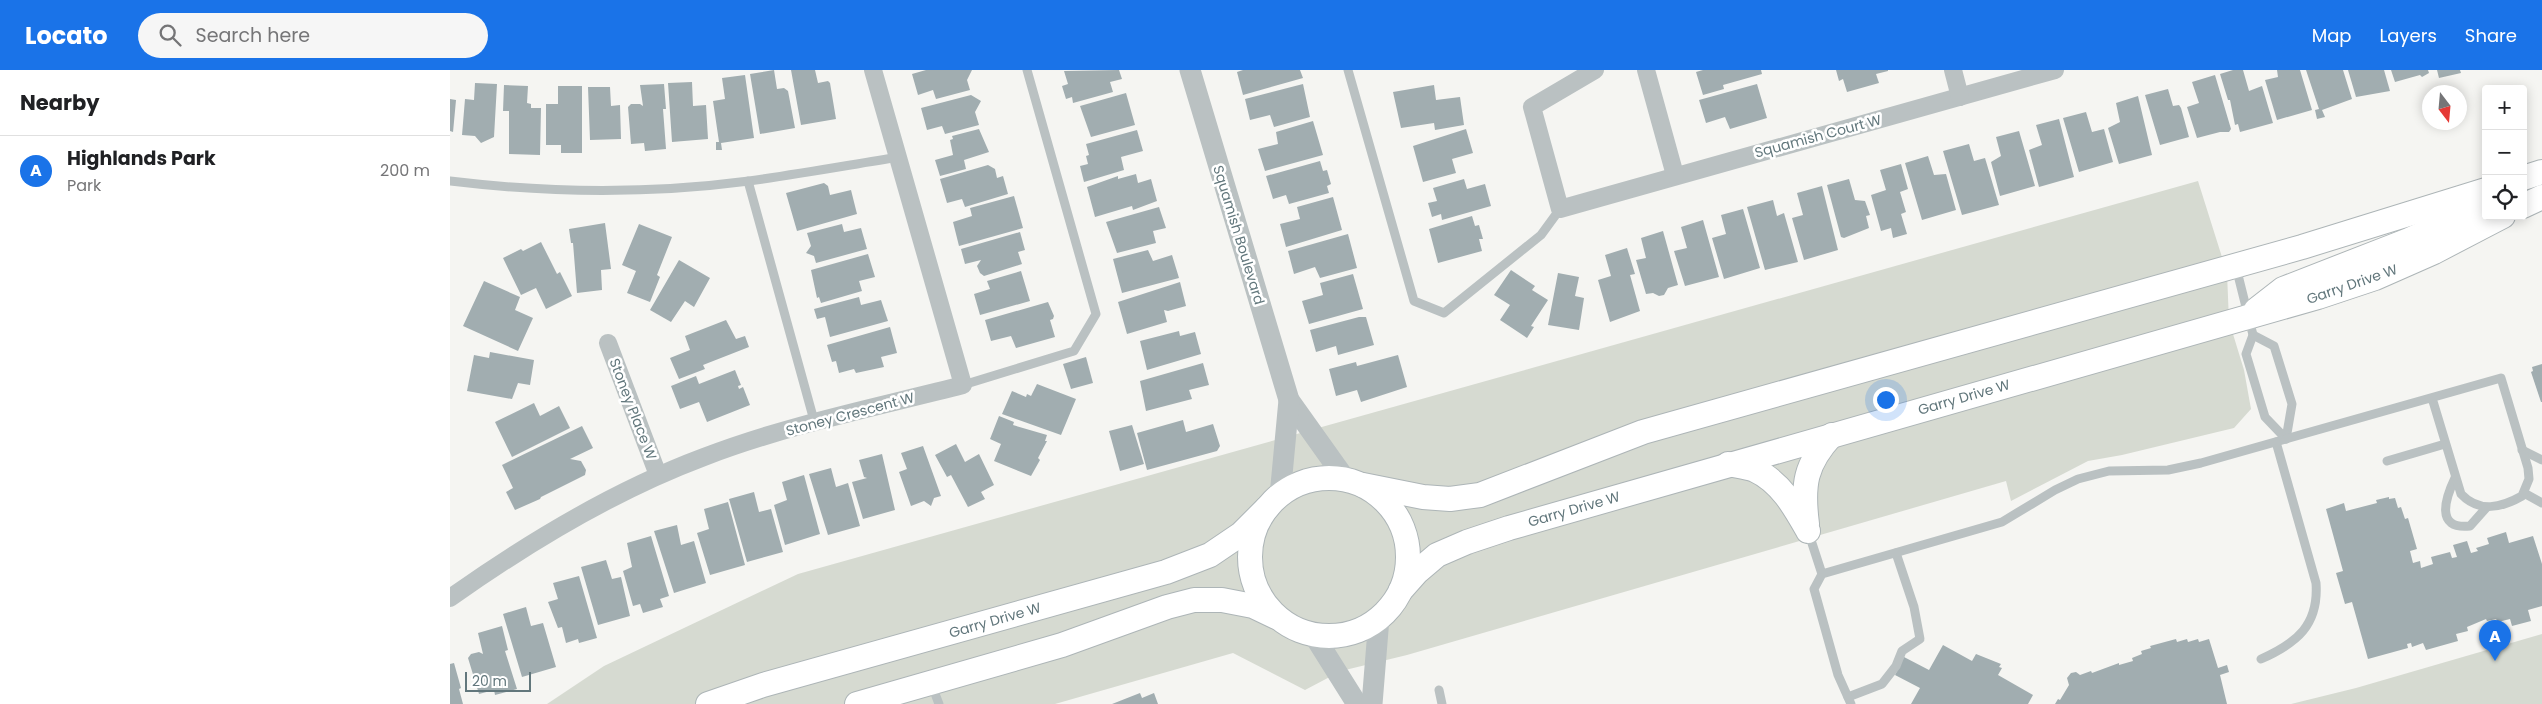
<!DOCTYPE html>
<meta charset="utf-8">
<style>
:root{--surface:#fff;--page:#f6f6f6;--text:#202124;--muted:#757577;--line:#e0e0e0;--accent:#1a73e8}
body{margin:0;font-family:Poppins,sans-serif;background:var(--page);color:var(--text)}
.controls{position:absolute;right:15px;top:15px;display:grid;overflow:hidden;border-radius:5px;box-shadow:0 2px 12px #0003}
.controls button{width:45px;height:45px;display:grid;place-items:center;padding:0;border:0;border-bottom:1px solid var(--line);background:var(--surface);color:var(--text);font:25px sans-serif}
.compass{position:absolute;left:1972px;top:15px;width:45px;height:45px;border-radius:50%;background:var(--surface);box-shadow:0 2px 12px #0003;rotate:164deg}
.scale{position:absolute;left:15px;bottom:12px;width:66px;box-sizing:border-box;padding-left:5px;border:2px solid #62777c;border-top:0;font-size:14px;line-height:18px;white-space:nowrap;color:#62777c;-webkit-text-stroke:4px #fff;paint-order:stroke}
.you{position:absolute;left:1435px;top:329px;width:18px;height:18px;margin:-12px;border:4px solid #fff;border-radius:50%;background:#1a73e8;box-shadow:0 0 0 8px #1a73e833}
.badge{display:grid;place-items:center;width:32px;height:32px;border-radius:50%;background:var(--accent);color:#fff;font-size:16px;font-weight:700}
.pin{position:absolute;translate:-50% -41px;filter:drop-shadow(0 1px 2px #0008)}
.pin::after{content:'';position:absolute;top:26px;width:18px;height:15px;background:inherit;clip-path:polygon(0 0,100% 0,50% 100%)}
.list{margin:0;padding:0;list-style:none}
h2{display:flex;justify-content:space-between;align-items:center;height:65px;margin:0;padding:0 20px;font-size:21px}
h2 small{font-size:16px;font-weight:400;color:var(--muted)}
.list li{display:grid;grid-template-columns:32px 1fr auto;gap:15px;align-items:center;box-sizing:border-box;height:70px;padding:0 20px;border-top:1px solid var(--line)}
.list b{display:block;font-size:19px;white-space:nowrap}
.list p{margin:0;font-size:16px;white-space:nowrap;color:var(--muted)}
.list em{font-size:16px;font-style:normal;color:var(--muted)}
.icon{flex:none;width:28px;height:28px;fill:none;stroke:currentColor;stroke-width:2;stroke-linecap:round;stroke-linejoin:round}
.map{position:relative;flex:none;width:2092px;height:634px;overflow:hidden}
header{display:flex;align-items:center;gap:30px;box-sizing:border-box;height:70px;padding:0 25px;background:var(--accent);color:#fff}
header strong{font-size:24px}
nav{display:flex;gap:28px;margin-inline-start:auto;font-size:18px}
.search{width:350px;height:45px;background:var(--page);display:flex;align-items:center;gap:12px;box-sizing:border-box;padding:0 18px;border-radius:28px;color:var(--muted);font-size:19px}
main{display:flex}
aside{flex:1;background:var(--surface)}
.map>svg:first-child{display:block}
.green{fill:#d6dad1}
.building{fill:#a1adb0}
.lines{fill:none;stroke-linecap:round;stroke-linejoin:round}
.secondary-casing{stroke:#adb5b7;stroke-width:26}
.service{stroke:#bac1c2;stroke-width:9}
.minor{stroke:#bac1c2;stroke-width:18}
.tertiary{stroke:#bac1c2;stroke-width:21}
.secondary{stroke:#fff;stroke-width:24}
.labels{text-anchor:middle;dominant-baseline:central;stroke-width:5;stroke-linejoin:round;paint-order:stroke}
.street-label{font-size:14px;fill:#62777c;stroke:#fff}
</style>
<header>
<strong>Locato</strong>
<div class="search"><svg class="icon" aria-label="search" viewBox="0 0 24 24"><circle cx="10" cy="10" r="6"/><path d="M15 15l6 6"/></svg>Search here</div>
<nav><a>Map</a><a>Layers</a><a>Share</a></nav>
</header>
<main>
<aside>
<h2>Nearby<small></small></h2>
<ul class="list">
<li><span class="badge">A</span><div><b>Highlands Park</b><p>Park</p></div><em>200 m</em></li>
</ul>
</aside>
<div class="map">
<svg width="2092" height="634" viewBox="0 0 2092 634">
<rect width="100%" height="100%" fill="#f5f5f2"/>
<g class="green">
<polygon points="1748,111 1777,203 1779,251 1794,300 1801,339 1784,358 1672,385 1638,391 1561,431 1556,411 957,585 891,601 855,620 783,583 605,634 97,634 154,596 348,504"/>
<polygon points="2092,564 2092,634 1841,634 1906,618"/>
</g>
<g class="building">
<polygon points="324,0 327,19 334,18 338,21 345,58 310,64 300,4"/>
<polygon points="341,0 365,0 368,13 378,11 380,13 386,49 351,55"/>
<polygon points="476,0 522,0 517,10 520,20 486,29 483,20 468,25 462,4"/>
<polygon points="669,0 672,9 660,12 663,22 623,33 622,27 616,29 612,16 618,14 614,1"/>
<polygon points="793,0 850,0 853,8 793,25 787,2"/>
<polygon points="1253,0 1311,0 1312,4 1273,15 1274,19 1253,25 1246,2"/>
<polygon points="1386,0 1438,0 1438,1 1426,4 1429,13 1397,22 1393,9 1389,11"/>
<polygon points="1783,0 1793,0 1799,21 1812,16 1823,53 1790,62 1788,54 1785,55 1780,30 1778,30 1770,4"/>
<polygon points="1827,0 1850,0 1862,40 1827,50 1815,10 1828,7"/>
<polygon points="1856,0 1893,0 1902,29 1872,40 1875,47 1867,49 1865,40 1869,39"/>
<polygon points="1898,0 1934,0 1940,21 1906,27"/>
<polygon points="1941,0 1978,0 1979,3 1972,7 1970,5 1945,12"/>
<polygon points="1987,0 2010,0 2011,3 1989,8"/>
<polygon points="295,5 304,68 271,73 272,80 266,80 266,72 269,72 263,31 275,29 272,8"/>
<polygon points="1765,5 1781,59 1779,62 1770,62 1747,68 1737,37 1749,33 1742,12"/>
<polygon points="242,12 243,36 256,35 258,69 222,72 218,13"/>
<polygon points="25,13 47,14 44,67 31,73 25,66 12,65 15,29 24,30"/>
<polygon points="214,14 216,39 213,39 216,79 195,81 194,73 181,74 178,37 181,34 190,34 193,36 190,15"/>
<polygon points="853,14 860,47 824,57 820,45 800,50 795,29"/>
<polygon points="1307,14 1317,48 1280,59 1275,47 1256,53 1249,30"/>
<polygon points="54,15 78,16 77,33 81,34 81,38 91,38 90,85 59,84 59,41 53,41"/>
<polygon points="984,15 986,30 1010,27 1014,55 985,60 984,53 951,58 943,22"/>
<polygon points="108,16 132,16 132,83 111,83 111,75 96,75 96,34 108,34"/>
<polygon points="138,17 160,17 161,36 170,35 171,69 140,70"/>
<polygon points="1718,19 1723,36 1729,35 1731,38 1739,67 1710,75 1695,25"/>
<polygon points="676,23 685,55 641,67 630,36"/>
<polygon points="521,25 531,31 525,42 529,55 495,64 492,56 477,60 471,38"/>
<polygon points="1688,26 1702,85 1669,94 1658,58 1670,52 1666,33"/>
<polygon points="0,29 6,30 3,62 0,61"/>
<polygon points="1636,42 1642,62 1654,59 1663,92 1629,102 1613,48"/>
<polygon points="1609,49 1624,107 1589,117 1579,80 1592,75 1586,55"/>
<polygon points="863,51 873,85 815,101 808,79 828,74 826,62"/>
<polygon points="529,59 539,82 514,90 516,99 490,106 485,90 503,85 500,70 503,69 502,66"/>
<polygon points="1016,59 1023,83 1002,89 1006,103 973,112 963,76"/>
<polygon points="687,60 693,81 671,87 674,100 634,112 630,96 638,94 636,86 639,85 636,74"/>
<polygon points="1569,61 1585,116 1550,126 1541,92 1551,86 1546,67"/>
<polygon points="1519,74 1524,91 1535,88 1549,135 1512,145 1493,81"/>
<polygon points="1478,86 1484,105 1496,104 1506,140 1472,150 1455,93"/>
<polygon points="870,91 873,101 877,100 881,114 877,116 879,123 839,134 836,125 823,129 816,106"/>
<polygon points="1451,94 1458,119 1450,122 1456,142 1451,144 1457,164 1443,168 1441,158 1431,161 1421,125 1436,120 1430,100"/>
<polygon points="538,95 545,99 547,108 553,106 558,124 515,137 512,129 497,133 490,109"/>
<polygon points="686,104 688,113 701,109 707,131 683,140 682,136 645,147 637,117 668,106 668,109"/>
<polygon points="1014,109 1017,119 1035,114 1041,136 992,150 991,144 982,147 978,133 987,131 983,118"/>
<polygon points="1399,109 1405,130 1415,131 1420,145 1416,146 1419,158 1394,168 1391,167 1377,115"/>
<polygon points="374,113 378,116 380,125 401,120 407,144 347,161 336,123"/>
<polygon points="1372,116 1388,180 1354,190 1342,148 1353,145 1347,123"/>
<polygon points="564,126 573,158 509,176 503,152 522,146 520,138"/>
<polygon points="883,127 892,160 836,177 830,154 850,149 847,137"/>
<polygon points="1323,130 1327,146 1334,143 1348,192 1315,200 1297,137"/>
<polygon points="709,137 716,158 703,161 706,173 667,183 656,152"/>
<polygon points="1293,139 1310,198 1274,209 1262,168 1276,164 1271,145"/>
<polygon points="1022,146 1025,156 1029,155 1033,169 1029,169 1032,181 988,193 979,159"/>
<polygon points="1253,150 1269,207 1235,216 1224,181 1237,178 1231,157"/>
<polygon points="155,153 161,199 151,200 152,220 127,223 123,173 121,173 119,159"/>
<polygon points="189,154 222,167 207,205 210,207 200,232 177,223 186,201 172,195"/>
<polygon points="392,154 394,162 411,158 417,179 366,193 364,186 356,183 361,176 357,163"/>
<polygon points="1213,161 1228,215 1218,218 1214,225 1209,226 1203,223 1196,224 1186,190 1196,188 1191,168"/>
<polygon points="570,162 575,180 568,182 572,194 534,206 530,203 527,196 531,190 515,194 511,179"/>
<polygon points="898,164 907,198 870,208 865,197 844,204 838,181"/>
<polygon points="91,172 107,204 110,202 122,226 96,239 86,218 71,225 53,188 71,179 73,181"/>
<polygon points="1177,178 1185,204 1180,205 1190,241 1160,252 1148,210 1161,206 1155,185"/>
<polygon points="698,180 703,191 722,185 729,208 672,223 663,189"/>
<polygon points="418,184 425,207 409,211 412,221 371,233 369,227 367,228 361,200"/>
<polygon points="229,190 260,208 244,237 235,231 221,252 200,240"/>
<polygon points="1061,200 1085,216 1082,220 1098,230 1081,256 1084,257 1077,268 1050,250 1060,235 1044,225"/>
<polygon points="571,201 580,231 530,245 524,224 540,219 537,211"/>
<polygon points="1108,203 1129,207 1125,226 1134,228 1129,260 1098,255"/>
<polygon points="903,204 913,239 859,254 852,231 873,225 870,213"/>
<polygon points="34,211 70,227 65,240 83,248 68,281 13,256"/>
<polygon points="730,212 736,236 718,241 714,240 717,252 677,264 668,232"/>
<polygon points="409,227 411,235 431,230 438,251 380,267 375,247 367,249 364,239"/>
<polygon points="598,232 604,246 603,249 600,250 605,267 566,278 561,266 541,271 535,250"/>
<polygon points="909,247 916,247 924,275 888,285 886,276 866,282 860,260"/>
<polygon points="276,250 286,269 295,266 299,277 253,295 255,299 229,309 220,288 240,280 235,266"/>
<polygon points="440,257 447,283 431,287 434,297 406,303 404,299 389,303 386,291 382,292 377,275"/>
<polygon points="729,261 730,266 745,262 751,284 697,300 690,271"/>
<polygon points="40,282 84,290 80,315 68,313 62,329 17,321 24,285 39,288"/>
<polygon points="948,285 957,317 911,332 907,320 886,326 879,299 906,292 907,296"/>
<polygon points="636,287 643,313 621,319 613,294"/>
<polygon points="753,293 759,315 739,320 742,329 696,341 690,311"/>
<polygon points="2092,294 2092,332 2091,332 2081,302 2083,301 2082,297"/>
<polygon points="285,300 291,315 288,316 289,319 293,317 300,335 257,352 249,332 230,339 221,316 246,306 249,314"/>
<polygon points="587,314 626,329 611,365 552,344 562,321 576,327 577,324 581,326"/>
<polygon points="84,333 90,346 109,336 120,358 62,387 45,352"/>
<polygon points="549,346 564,352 563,355 597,365 595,371 597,371 588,388 590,390 581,406 544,391 551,374 540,369"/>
<polygon points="733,350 736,362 763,354 770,376 767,381 697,400 687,363"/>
<polygon points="682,355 694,394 670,401 659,361"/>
<polygon points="132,356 143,378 120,389 131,391 136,400 135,405 91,427 90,429 65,440 56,422 63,418 52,395"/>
<polygon points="506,374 515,392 529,384 544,415 531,422 535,429 518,437 501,405 497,407 485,385"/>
<polygon points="473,376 491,426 484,428 481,436 474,431 461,436 449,402 457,399 451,383"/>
<polygon points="432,384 445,440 413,449 402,412 417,408 414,407 409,390"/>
<polygon points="381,398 386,417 398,413 410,456 378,465 359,404"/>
<polygon points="354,405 370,464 335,475 324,435 337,430 332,412"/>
<polygon points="304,422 309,442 321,439 333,482 297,492 279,429"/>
<polygon points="1939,427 1939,429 1945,428 1948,438 1951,437 1955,449 1958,448 1967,479 1960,481 1963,493 1970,491 1971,498 1983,494 1981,487 2000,482 2002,488 2007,487 2003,475 2017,471 2021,483 2028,481 2026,478 2039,474 2037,468 2056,462 2059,473 2083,466 2092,494 2092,536 2078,540 2081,551 2062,556 2060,549 2048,552 2046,549 2037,551 2036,549 2017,557 2018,561 2006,564 2008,571 1976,580 1973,573 1962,577 1961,573 1957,574 1958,578 1918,589 1902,532 1895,534 1886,503 1893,501 1876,439 1894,433 1896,441 1927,433 1926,430"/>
<polygon points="278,432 295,495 260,505 247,463 259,459 254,439"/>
<polygon points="227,455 231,475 244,471 256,513 224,523 204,461"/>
<polygon points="201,466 219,526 210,529 213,537 193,543 190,534 183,536 173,501 182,497 177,473"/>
<polygon points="156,490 162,509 171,507 180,546 148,555 131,497"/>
<polygon points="129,506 147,568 129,573 128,569 116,573 112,557 108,558 98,532 108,529 103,513"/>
<polygon points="76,537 81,556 93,553 106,597 72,607 53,544"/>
<polygon points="52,556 58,580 55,581 67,619 45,625 44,620 29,624 18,588 21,584 29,582 33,584 28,563"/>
<polygon points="1726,569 1727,572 1737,569 1738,572 1748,569 1749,572 1759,569 1768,598 1777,595 1779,602 1770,605 1777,634 1605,634 1608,629 1610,630 1619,615 1617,608 1621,603 1626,602 1630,605 1641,601 1642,603 1669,593 1669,595 1683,591 1682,588 1692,584 1691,581 1701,578 1700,576"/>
<polygon points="1493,575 1522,591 1526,584 1551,594 1549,597 1552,598 1548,605 1583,625 1578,634 1461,634 1470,618 1445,605 1454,587 1479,600"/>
<polygon points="4,593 11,618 9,619 13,634 0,634 0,594"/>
<polygon points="690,623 692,628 704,623 708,634 662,634"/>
</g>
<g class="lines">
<defs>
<g id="secondary">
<polyline points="2073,108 2092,102"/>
<polyline points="2073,136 2092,127"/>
<polyline points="1806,240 1833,219 1959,170 2036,135"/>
<path d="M 1278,394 C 1287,396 1297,397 1305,400 C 1331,412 1345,438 1358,461"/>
<circle cx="879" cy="487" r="79"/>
<polyline points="913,415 973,427 1000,429 1030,425 1193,362 1852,177 2036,120"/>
<path d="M 1357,454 C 1352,415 1355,394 1382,365"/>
<polyline points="951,520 967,502 987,485 1017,472 1059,458 1868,227 1925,208 1984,182 2053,146"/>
<polyline points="258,634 313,615 716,502 760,485 791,464 817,438"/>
<polyline points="407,634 612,575 717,537 744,530 772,530 803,536 826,547"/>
</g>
</defs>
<use href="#secondary" class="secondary-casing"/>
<g class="service">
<polyline points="898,0 964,231 994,243 1091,165 1110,139"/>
<path d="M 0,111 C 99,123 200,124 299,111 C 349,104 399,95 449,87"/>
<polyline points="298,111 365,354"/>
<polyline points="1786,197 1803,265 1796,284 1815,347 1836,369"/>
<polyline points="1803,265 1824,276 1842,334 1836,369"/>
<polyline points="513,315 624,281 646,244 577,0"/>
<polyline points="2072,380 2092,390"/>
<polyline points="1937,391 1995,374"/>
<path d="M 2005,408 C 1996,427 1984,460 2020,456 L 2036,438"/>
<polyline points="2074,423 2092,433"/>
<polyline points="1358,461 1372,504"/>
<path d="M 1811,589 C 1847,573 1869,555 1866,513 L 1826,372"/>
<polyline points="481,613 489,634"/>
<polyline points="989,620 992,634"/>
<polyline points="1398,627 1432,614 1446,596 1452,581 1470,569 1464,537 1446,483"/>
<path d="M 1401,634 L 1388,605 L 1364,519 L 1372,504 L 1552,452 L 1605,420 L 1628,409 L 1659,401 L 1718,400 L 1751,393 L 2051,308 L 2078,398 L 2079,409 L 2072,426 C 2051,438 2029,443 2011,424 L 1982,328"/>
</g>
<g class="minor">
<polyline points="1145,0 1082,37 1110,139 1605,0"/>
<polyline points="1196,0 1225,105"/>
<polyline points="1503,0 1510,27"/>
<polyline points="158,273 208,405"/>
<path d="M 0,528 C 79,472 163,421 254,387 C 337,355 427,337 513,315 L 423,0"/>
</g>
<g class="tertiary">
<polyline points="740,0 839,330 896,410"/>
<polyline points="830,426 839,330"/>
<polyline points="863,564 907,634"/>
<polyline points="922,634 929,548"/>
</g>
<use href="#secondary" class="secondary"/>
</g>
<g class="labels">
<g class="street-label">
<text transform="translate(1368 66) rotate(-15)">Squamish Court W</text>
<text transform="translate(789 165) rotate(73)">Squamish Boulevard</text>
<text transform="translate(1902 214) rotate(-19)">Garry Drive W</text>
<text transform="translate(1514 327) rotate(-16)">Garry Drive W</text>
<text transform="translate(183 339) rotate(69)">Stoney Place W</text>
<text transform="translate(400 344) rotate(-15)">Stoney Crescent W</text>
<text transform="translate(1124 439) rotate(-16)">Garry Drive W</text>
<text transform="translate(545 550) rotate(-16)">Garry Drive W</text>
</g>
</g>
</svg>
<div class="controls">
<button>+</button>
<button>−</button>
<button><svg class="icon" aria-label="locate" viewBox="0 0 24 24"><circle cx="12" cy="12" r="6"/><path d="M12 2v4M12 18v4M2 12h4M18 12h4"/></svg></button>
</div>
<svg class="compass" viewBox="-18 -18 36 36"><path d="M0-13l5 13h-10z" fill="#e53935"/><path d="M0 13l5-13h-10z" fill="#757577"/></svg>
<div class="scale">20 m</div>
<div class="you"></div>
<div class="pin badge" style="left:2045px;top:591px">A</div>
</div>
</main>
